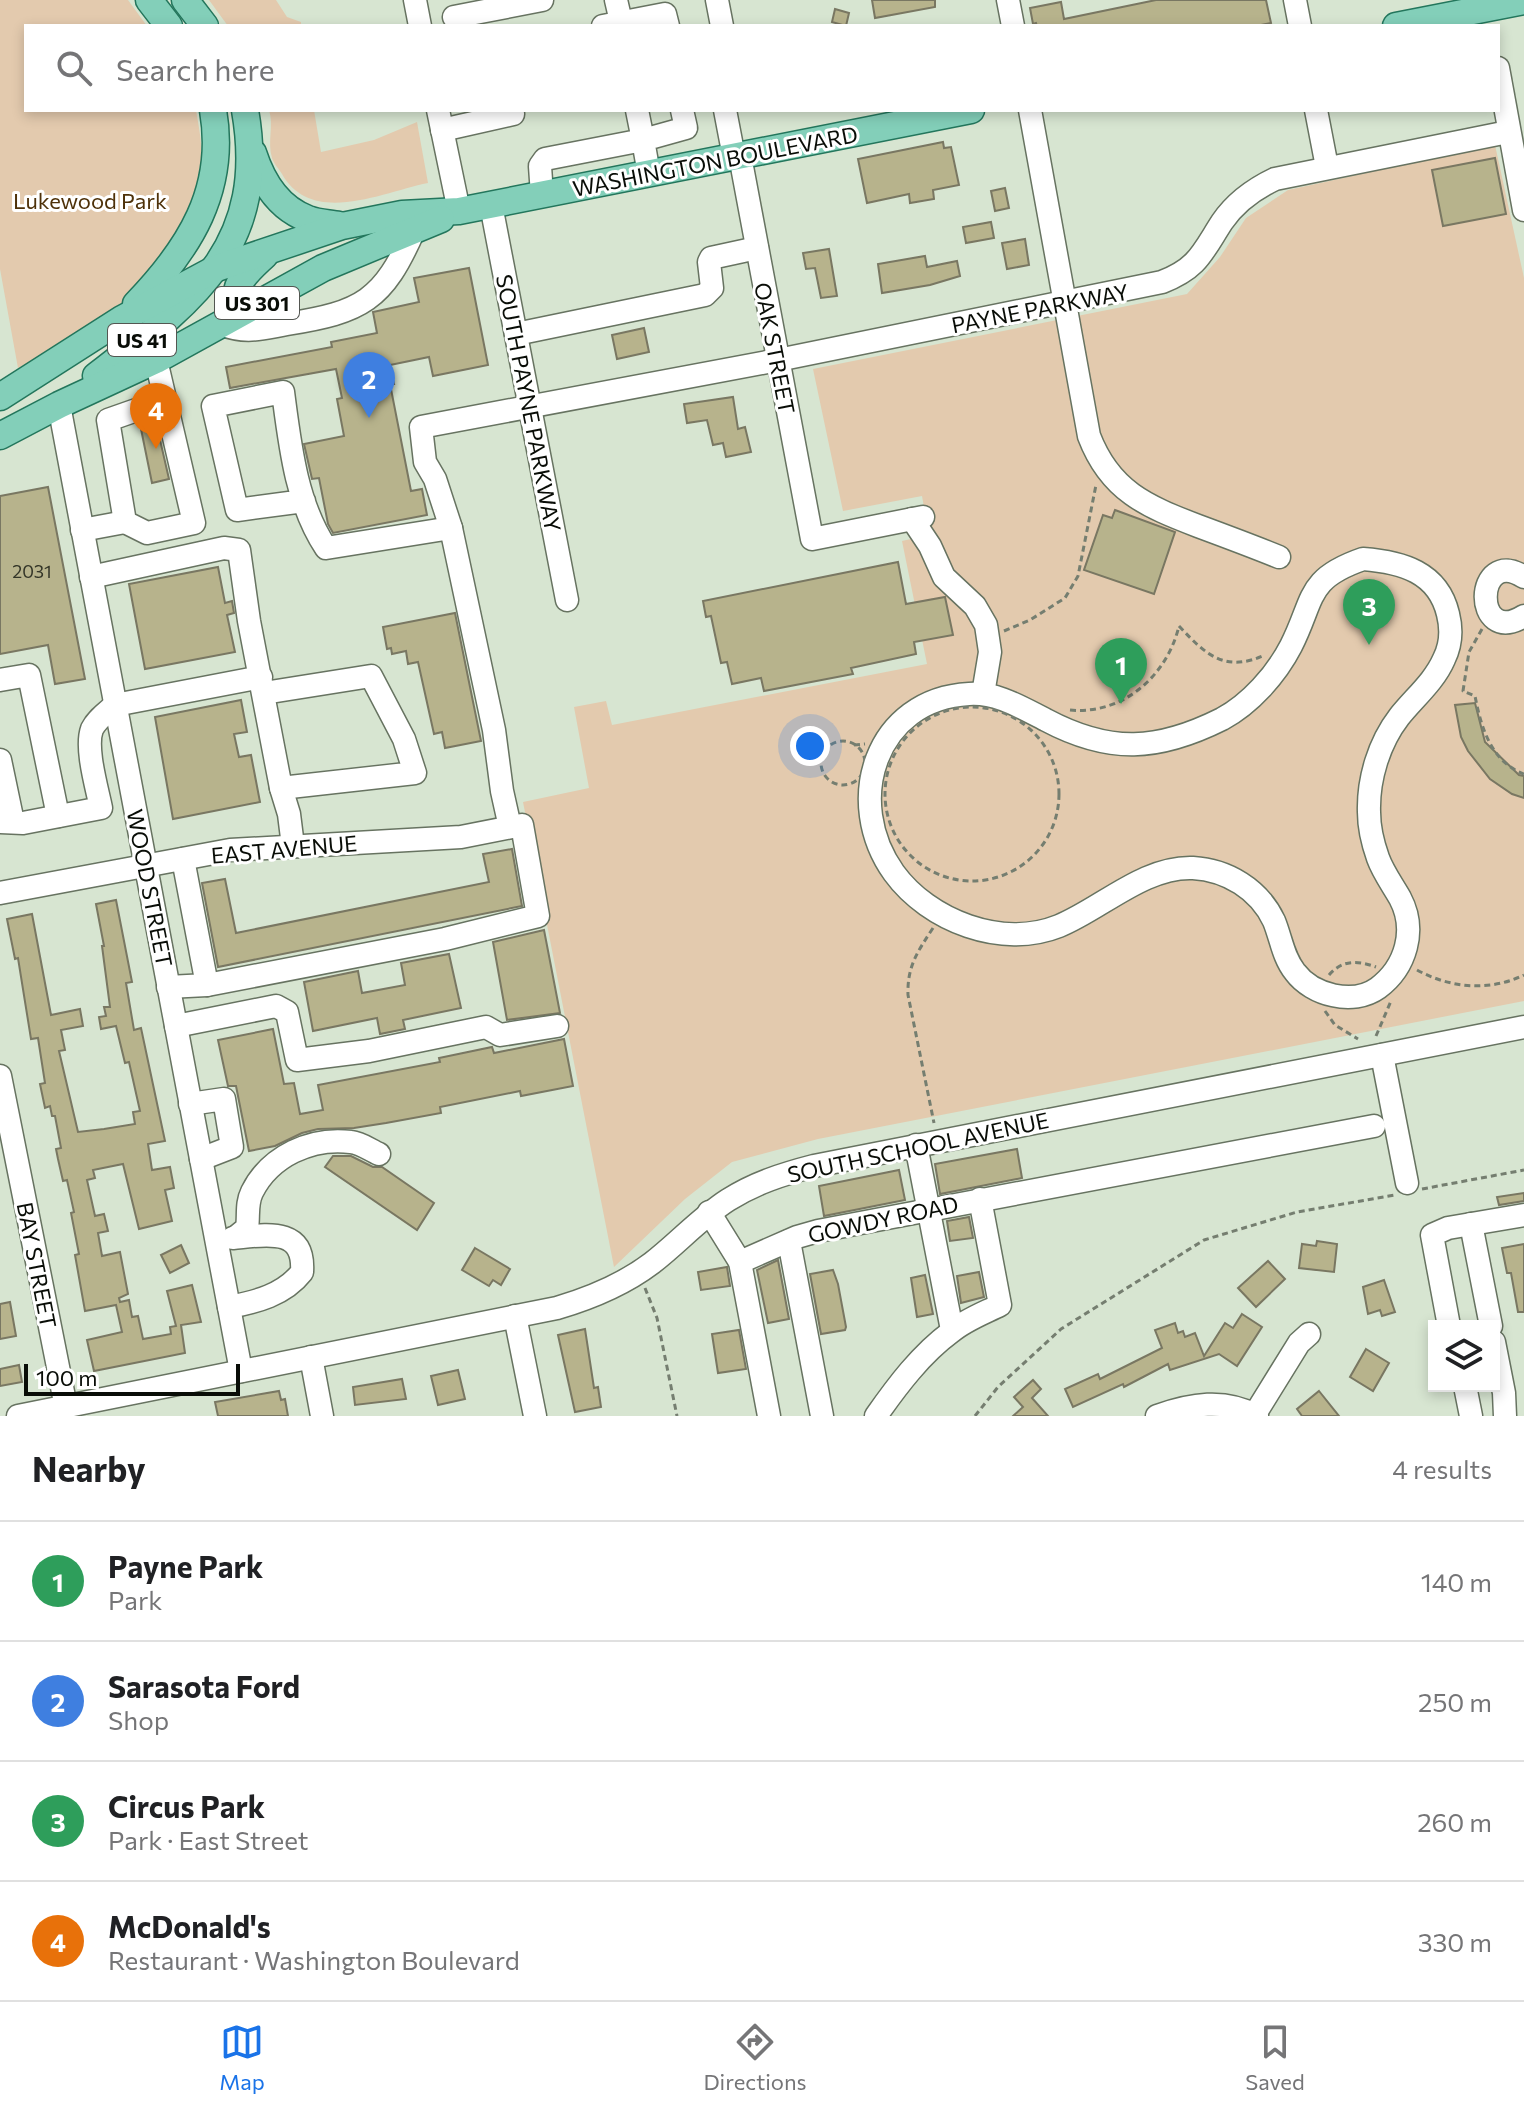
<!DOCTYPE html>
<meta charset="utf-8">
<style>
:root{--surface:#fff;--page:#f6f6f6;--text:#202124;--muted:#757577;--line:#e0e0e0;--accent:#1a73e8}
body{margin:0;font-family:Commissioner,sans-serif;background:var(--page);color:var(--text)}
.controls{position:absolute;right:24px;bottom:24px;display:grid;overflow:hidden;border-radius:0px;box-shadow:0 4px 12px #0003}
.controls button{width:72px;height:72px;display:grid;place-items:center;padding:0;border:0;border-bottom:2px solid var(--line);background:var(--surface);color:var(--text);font:40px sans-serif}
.scale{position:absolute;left:24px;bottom:20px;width:216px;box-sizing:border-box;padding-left:8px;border:4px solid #090d07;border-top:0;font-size:22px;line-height:28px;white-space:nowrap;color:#090d07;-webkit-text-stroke:6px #fff;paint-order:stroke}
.you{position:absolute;left:810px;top:746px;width:28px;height:28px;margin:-20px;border:6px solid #fff;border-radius:50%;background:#1a73e8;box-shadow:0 0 0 12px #1a73e833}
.badge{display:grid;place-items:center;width:52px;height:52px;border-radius:50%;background:var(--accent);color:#fff;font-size:26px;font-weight:700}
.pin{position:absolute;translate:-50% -66px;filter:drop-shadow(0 2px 4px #0008)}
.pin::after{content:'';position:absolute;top:42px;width:28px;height:24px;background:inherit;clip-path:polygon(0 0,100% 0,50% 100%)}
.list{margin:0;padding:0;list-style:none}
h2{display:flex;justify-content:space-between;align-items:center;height:104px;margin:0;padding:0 32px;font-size:34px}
h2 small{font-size:26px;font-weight:400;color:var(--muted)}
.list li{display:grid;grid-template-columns:52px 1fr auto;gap:24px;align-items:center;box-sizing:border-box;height:120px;padding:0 32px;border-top:2px solid var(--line)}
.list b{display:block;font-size:30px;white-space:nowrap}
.list p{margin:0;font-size:26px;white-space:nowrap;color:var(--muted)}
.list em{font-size:26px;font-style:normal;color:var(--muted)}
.icon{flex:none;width:44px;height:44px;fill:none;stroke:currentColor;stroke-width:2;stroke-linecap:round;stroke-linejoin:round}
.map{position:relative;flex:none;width:1524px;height:1416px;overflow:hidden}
.search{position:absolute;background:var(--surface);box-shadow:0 4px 12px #0003;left:24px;right:24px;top:24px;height:88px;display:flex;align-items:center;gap:20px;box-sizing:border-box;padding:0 28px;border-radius:0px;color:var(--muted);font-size:30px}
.sheet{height:584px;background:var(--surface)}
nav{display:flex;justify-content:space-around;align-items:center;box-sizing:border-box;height:112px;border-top:2px solid var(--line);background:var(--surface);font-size:22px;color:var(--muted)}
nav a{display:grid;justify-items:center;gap:4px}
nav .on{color:var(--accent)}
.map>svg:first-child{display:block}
.green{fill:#e3caae}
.building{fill:#b7b38c;stroke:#797762;stroke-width:2}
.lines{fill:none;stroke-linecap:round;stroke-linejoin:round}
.minor-casing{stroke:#677361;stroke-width:25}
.major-casing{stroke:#23765c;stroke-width:29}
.path{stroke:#757e70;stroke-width:3;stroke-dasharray:6 4;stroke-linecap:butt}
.minor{stroke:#fff;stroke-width:22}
.major{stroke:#83cfb9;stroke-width:26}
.labels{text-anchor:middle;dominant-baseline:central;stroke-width:6;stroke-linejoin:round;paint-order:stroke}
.number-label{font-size:18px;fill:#343628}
.shield{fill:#fff;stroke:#535651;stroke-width:2}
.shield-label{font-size:20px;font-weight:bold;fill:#090d07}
.street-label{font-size:22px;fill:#090d07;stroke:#fff}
.park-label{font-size:22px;fill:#4e3109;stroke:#fff}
</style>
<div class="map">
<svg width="1524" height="1416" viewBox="0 0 1524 1416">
<rect width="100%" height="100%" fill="#d7e5d1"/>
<g class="green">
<path d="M 0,0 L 128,0 L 147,26 L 26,26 L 26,110 L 196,110 C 199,128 203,147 201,165 C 195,225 138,298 89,330 C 67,345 42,355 18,368 L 0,269 Z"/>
<polygon points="209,0 276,0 287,17 301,22 301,26 228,26"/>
<path d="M 269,110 L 314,110 L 321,152 L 374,140 L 417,122 L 428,183 C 383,192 312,227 282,174 C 279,169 274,164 272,158 C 267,142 274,125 269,110 Z"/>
<polygon points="1495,145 1524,278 1524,1001 818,1139 732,1162 685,1199 614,1267 523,802 589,788 574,707 606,701 612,725 927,664 902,541 929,535 922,496 843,511 813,369 1187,294 1220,257 1246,218 1288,190"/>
</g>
<g class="building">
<polygon points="872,0 935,0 935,7 875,18"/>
<polygon points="1156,0 1266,0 1271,23 1256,26 1037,26 1036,23 1033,24 1030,8 1061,2 1064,19"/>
<polygon points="835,9 849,13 846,26 832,22"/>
<polygon points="943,142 944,148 951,147 959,185 933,190 934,199 910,203 909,194 867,203 858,159"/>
<polygon points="1495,158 1506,214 1443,226 1432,170"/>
<polygon points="1005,188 1009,208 995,211 991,191"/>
<polygon points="991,222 994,238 966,243 963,227"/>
<polygon points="1025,239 1029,265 1007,269 1002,243"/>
<polygon points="829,249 837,296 821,298 815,268 806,269 803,253"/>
<polygon points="925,256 927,267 957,261 960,276 930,285 882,293 878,264"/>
<polygon points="469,268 488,365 433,376 429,357 390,365 394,384 390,384 411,491 422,489 427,515 333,533 328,524 319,478 312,479 304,444 344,436 337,399 342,398 336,369 230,388 226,367 332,347 331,342 377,333 373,312 419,302 414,278"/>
<polygon points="644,328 649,352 617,359 612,335"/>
<polygon points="733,397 738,429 745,427 751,452 726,457 723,443 713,445 707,420 687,423 684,404"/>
<polygon points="155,418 169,479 152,483 140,424"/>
<polygon points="48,487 85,679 55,684 48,645 0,654 0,496"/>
<polygon points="1115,510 1175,532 1154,594 1084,570 1103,515 1112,518"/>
<polygon points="898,562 906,604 945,597 953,635 914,642 916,654 851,668 853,674 764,691 761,678 732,684 727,662 721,663 711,616 706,617 703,601"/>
<polygon points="218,567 225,603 232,601 234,613 227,615 235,652 145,669 129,584"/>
<polygon points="455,613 481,741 445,748 442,732 434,734 418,662 408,664 406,651 392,654 391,648 387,649 383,627"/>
<polygon points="241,700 247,732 234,734 239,757 251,755 260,802 173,819 155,717"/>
<polygon points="1475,703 1485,742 1519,775 1524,776 1524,798 1512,794 1490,779 1468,751 1461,737 1455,705"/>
<polygon points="512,849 522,906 218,967 202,883 225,879 236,933 489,882 483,854"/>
<polygon points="116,900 132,982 126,983 134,1030 141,1028 165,1141 148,1144 152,1170 170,1167 174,1188 165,1190 172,1221 139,1229 123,1164 93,1170 95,1178 87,1180 95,1216 104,1214 108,1231 98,1233 102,1256 120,1252 128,1294 119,1298 120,1302 129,1300 132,1317 138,1316 143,1339 171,1334 170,1327 176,1326 167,1291 192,1285 201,1322 181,1325 185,1353 94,1371 87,1340 122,1332 116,1305 85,1311 75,1255 79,1254 71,1213 74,1212 67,1180 63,1181 58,1159 56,1149 61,1148 55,1116 52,1116 50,1106 45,1108 40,1084 45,1083 38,1038 31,1039 18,958 15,959 7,919 32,914 51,1015 80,1009 83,1026 61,1030 65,1050 59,1051 78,1132 104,1129 135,1124 133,1112 140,1111 129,1062 125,1063 116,1026 101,1029 99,1017 106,1016 104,1007 110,1007 102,946 104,946 96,904"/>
<polygon points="544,930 560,1013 507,1020 493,942"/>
<polygon points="449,954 461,1008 403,1020 405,1029 380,1034 377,1018 313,1031 304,982 358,971 362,993 405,985 401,963"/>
<polygon points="273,1029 284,1084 294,1083 300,1114 323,1110 318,1085 440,1062 439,1058 492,1047 494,1053 564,1039 573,1086 521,1096 520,1091 440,1107 441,1113 386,1123 354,1128 318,1129 302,1133 275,1146 249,1151 236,1086 228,1086 218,1040"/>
<polygon points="1017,1149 1022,1178 940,1194 935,1164"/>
<polygon points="333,1156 351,1156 373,1167 382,1167 434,1203 417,1230 325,1167"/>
<polygon points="899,1170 905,1200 824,1216 819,1186"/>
<polygon points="1524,1193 1524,1201 1499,1205 1497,1197"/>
<polygon points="969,1217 973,1238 950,1241 947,1221"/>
<polygon points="1317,1241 1337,1244 1334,1272 1299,1268 1302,1244 1316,1246"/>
<polygon points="1524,1244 1524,1312 1518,1312 1511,1273 1507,1273 1502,1248"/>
<polygon points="181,1245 189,1263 170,1273 161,1255"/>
<polygon points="475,1248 510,1269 501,1285 493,1280 489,1286 462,1270"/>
<polygon points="778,1260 789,1319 768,1323 757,1270"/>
<polygon points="1268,1261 1285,1279 1256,1307 1238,1288"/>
<polygon points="727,1267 730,1286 701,1290 698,1272"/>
<polygon points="833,1270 838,1284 846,1327 845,1330 821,1334 810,1274"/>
<polygon points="979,1272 984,1297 961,1303 957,1276"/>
<polygon points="925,1275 933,1314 917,1317 911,1278"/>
<polygon points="1384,1280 1395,1312 1382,1316 1380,1310 1368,1314 1363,1287"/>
<polygon points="10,1302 16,1336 0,1339 0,1304"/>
<polygon points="1242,1314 1262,1327 1237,1366 1219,1354 1170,1370 1168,1364 1124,1387 1123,1384 1073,1407 1065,1389 1098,1374 1100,1379 1162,1348 1155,1330 1175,1323 1178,1333 1183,1331 1185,1337 1195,1333 1204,1356 1225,1323 1233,1328"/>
<polygon points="585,1329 594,1388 598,1387 601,1407 575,1412 558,1335"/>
<polygon points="739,1330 746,1369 718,1373 712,1334"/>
<polygon points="1366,1349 1389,1363 1373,1391 1350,1377"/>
<polygon points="19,1365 22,1382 0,1386 0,1369"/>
<polygon points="458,1370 465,1399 438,1405 431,1376"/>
<polygon points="402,1379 406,1399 355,1405 353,1387"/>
<polygon points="1033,1380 1041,1389 1032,1398 1048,1416 1013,1416 1023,1407 1014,1397"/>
<polygon points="279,1391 281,1400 285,1399 288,1416 218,1416 215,1402"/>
<polygon points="1319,1391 1339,1416 1302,1416 1297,1409"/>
</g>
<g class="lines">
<defs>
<g id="minor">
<polyline points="415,0 420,26"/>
<polyline points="616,0 622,26"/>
<polyline points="717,0 722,26"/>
<polyline points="1008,0 1013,26"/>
<polyline points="1295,0 1300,26"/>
<polyline points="454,17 542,0"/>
<polyline points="603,26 665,14 668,26"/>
<polyline points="1498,68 1524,210"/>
<polyline points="438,110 459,211"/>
<polyline points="725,110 734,157"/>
<path d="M 1030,110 L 1089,436 C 1110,491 1146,506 1198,526 C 1225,536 1252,546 1279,557"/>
<polyline points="1316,110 1327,167"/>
<polyline points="442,130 513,114"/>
<polyline points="740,156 812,539 923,517"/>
<polyline points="649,174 643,140 686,128 682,110"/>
<polyline points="542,195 540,166 545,159 643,140 637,110"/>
<polyline points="491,205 567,600"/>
<path d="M 220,324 C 247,334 259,329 287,324 C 362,312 383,301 414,230"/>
<polyline points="516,334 705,295 712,288 709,262 711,258 757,248"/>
<polyline points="156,360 194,523 147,533 125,522 108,420 165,400"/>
<polyline points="59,405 241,1371"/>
<path d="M 304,501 L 237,510 L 213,406 L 283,392 C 290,445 296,503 326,548 L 451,528 L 494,730 L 502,791 L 510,827"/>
<polyline points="912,519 930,546 944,577 975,606 986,625 990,652 983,694"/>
<path d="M 451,528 L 435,479 L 425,462 L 421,427 L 778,360 L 1162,282 C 1198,268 1202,253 1222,222 C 1235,203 1254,189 1275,179 L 1508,132"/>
<polyline points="82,530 125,522"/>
<path d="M 1363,559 C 1402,562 1438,572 1448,614 C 1452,630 1451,645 1444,659 C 1434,682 1414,698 1399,717 C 1379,743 1368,779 1369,812 C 1369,826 1373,844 1378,858 C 1383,872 1392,884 1400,898 C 1417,930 1406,967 1378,988 C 1353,1006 1312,995 1295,972 C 1283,957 1281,938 1274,921 C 1259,889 1227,870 1193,868 C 1144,866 1101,909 1059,926 C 1002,949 929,921 894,873 C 843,802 875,699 969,694 C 997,692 1022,708 1046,720 C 1110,754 1158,751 1222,719 C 1250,704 1276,675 1291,646 C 1315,599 1305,579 1363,559 Z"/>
<polyline points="91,577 224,548 239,550 249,621 281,788 415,773 404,739 371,676 264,693"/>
<path d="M 1524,577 C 1474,545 1472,648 1524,616"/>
<polyline points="0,680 29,675 58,816"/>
<polyline points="0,760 13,822"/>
<polyline points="281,788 289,814 293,846"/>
<path d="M 0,822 L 23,823 L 101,808 C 97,788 85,748 92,729 C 97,719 107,712 115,705 L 261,677"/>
<polyline points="0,893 230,850 461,837 522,825 538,916 445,939 207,985"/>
<polyline points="168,987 207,985 183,859"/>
<polyline points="176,1026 276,1006 287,1012 297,1060 369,1051 486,1027 500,1035 557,1026"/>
<polyline points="1382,1055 1407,1183"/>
<polyline points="0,1076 66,1407"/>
<polyline points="190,1104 224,1099 232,1147 201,1159"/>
<polyline points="916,1145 952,1330"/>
<polyline points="709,1212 740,1262 769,1416"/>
<polyline points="1471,1224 1491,1326"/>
<path d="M 236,1237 L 247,1228 C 249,1216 246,1204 252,1192 C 270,1156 311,1137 351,1142 C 361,1143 370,1150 379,1154"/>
<polyline points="789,1241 822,1416"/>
<polyline points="740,1262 797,1237 818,1231 1374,1126"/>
<path d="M 229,1307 C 256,1302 284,1295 302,1272 C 305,1226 265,1235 233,1238"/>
<polyline points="515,1316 535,1416"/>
<polyline points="1449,1326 1432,1235 1448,1228 1524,1215"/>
<polyline points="1494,1342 1504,1393 1505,1416"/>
<polyline points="311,1357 322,1416"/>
<polyline points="1465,1386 1471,1416"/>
<polyline points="1255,1414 1299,1343 1309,1334"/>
<path d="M 18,1416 L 557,1308 C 591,1298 623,1285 652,1263 C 678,1243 700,1218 728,1200 C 755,1183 783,1174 814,1166 L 1524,1027"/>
<path d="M 876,1416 C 897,1386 921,1354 951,1332 C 965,1320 984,1313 1000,1305 L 980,1199"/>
<path d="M 1157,1416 C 1191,1404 1224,1398 1257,1416"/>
</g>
<g id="major">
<polyline points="149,0 169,26"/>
<polyline points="185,0 205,26"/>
<polyline points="1396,26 1524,1"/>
<path d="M 253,153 C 262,181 278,208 308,219 C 317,223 329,223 339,225"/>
<path d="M 136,304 C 189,249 227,190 213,110"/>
<path d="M 237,314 C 232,283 244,275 265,255"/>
<path d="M 96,376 C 193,301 269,247 245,110"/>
<polyline points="0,397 122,319 217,268 342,226 402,214 459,211 971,110"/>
<polyline points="0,436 59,405 156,360 323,268 441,219"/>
</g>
</defs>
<use href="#minor" class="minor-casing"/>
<use href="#major" class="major-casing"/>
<g class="path">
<path d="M 1179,626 C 1206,655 1225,673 1265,655"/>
<path d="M 1482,629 L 1469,652 L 1463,691 L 1475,696 C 1481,727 1491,762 1524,774"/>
<polyline points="1004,631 1030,620 1065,598 1078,576 1096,485"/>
<circle cx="972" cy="794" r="87"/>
<path d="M 1070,710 C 1123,715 1167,676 1179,626"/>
<circle cx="843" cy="763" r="22"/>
<polyline points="854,745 865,744"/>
<path d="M 933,928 C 918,951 907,966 908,995 L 934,1123"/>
<path d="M 1417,970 C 1450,988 1489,992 1524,975"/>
<path d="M 1329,975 C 1342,960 1357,960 1376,967"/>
<polyline points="1325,1011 1335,1025 1358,1039"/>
<polyline points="1376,1036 1391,1001"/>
<polyline points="1422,1189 1524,1170"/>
<polyline points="645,1288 657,1318 677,1416"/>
<polyline points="975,1416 998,1387 1061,1329 1204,1240 1297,1212 1395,1195"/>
</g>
<use href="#minor" class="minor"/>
<use href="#major" class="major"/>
</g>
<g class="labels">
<g class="number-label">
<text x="32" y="571">2031</text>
</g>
<g class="shield">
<rect x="215" y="287" width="84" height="32" rx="6"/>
<rect x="108" y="324" width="68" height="32" rx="6"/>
</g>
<g class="shield-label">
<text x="257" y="303">US 301</text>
<text x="142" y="340">US 41</text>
</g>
<g class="street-label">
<text transform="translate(715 161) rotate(-11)">WASHINGTON BOULEVARD</text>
<text transform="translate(1040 308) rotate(-11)">PAYNE PARKWAY</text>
<text transform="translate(775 348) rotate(79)">OAK STREET</text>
<text transform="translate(529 403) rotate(79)">SOUTH PAYNE PARKWAY</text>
<text transform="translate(284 849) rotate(-5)">EAST AVENUE</text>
<text transform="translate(150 888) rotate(79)">WOOD STREET</text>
<text transform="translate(918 1147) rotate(-12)">SOUTH SCHOOL AVENUE</text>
<text transform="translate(883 1219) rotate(-12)">GOWDY ROAD</text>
<text transform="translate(37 1265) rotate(79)">BAY STREET</text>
</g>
<g class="park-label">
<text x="90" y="200">Lukewood Park</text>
</g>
</g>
</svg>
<div class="controls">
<button><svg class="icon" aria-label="layers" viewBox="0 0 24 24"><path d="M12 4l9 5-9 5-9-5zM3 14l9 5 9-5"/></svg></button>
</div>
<div class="scale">100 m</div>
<div class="you"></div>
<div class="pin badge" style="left:1121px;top:704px;background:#2e9e5b">1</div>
<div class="pin badge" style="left:369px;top:418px;background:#3f7fe0">2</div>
<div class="pin badge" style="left:1369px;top:645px;background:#2e9e5b">3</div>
<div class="pin badge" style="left:156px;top:449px;background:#e8710a">4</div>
<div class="search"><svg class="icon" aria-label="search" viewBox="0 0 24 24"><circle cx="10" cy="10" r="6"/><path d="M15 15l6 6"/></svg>Search here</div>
</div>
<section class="sheet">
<h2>Nearby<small>4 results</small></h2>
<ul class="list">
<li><span class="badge" style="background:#2e9e5b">1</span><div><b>Payne Park</b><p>Park</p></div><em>140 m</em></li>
<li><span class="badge" style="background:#3f7fe0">2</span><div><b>Sarasota Ford</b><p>Shop</p></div><em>250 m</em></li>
<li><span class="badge" style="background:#2e9e5b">3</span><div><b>Circus Park</b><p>Park · East Street</p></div><em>260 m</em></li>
<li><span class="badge" style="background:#e8710a">4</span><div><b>McDonald's</b><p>Restaurant · Washington Boulevard</p></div><em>330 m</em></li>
</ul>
</section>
<nav>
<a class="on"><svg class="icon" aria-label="map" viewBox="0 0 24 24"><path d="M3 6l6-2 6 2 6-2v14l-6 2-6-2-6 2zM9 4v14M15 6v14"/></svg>Map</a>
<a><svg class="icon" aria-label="directions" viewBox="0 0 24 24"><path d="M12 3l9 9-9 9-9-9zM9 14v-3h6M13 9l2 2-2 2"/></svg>Directions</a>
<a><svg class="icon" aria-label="saved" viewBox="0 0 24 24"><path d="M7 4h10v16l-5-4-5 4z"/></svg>Saved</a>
</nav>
